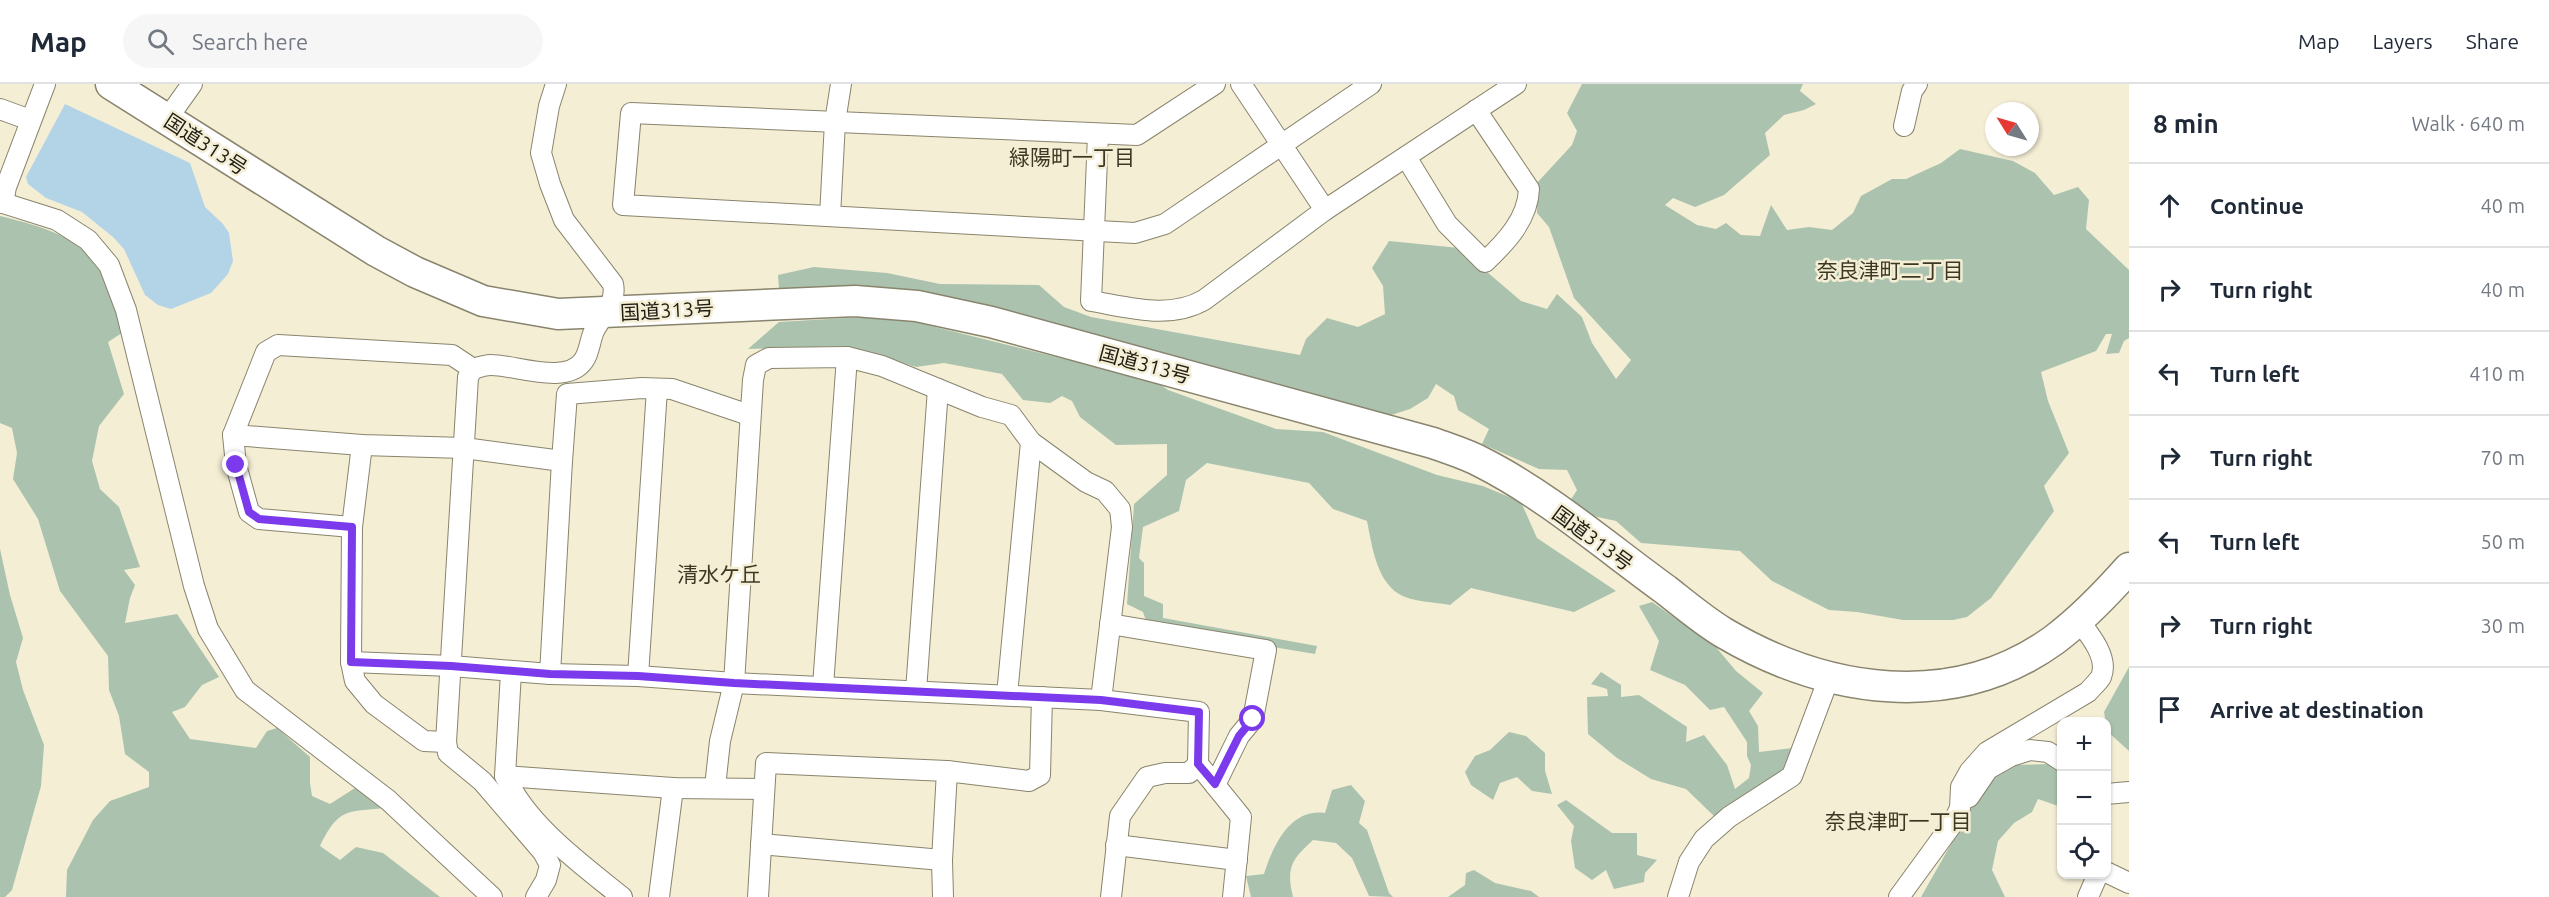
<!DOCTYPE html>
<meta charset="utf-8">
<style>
:root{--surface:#fff;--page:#f6f6f7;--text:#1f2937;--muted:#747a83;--line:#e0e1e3}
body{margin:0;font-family:Ubuntu,"Noto Sans JP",sans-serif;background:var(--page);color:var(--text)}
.controls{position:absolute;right:18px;bottom:18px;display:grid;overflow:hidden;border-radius:12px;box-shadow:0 2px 4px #0004}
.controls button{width:54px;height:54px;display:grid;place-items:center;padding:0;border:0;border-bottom:2px solid var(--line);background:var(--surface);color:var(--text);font:30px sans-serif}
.compass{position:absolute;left:1985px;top:18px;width:54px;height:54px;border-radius:50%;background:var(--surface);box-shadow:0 2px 4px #0004;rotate:307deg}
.stop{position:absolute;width:18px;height:18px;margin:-14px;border:4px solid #7c3aed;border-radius:50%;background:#fff}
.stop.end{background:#7c3aed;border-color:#fff;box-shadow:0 2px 6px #0008}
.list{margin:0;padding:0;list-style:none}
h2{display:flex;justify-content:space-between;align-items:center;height:78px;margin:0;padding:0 24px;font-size:26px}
h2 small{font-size:20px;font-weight:400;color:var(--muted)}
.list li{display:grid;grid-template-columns:39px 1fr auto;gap:18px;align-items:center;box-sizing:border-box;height:84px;padding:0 24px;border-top:2px solid var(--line)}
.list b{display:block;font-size:22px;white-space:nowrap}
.list em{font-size:20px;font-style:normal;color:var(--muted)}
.icon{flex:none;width:33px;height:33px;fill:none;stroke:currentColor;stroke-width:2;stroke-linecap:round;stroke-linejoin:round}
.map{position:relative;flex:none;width:2129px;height:813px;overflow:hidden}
header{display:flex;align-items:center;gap:36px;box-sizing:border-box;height:84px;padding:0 30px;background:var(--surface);border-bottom:2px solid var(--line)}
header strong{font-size:28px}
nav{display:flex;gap:33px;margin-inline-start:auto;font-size:21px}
.search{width:420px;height:54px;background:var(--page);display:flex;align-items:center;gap:15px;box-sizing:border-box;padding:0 21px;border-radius:33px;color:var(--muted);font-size:22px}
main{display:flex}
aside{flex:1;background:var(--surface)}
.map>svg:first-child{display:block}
.green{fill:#abc3ae}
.water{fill:#b3d4e6}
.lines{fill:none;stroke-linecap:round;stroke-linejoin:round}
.minor-casing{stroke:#89846d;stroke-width:22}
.highway-casing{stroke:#89846d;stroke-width:33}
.minor{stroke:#fff;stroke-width:20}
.highway{stroke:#fff;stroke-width:30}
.route{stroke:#7c3aed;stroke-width:8}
.labels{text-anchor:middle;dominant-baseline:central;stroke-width:5;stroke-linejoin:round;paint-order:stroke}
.street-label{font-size:20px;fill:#1e1c13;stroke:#f4eed5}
.neighbourhood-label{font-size:21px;fill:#3d3824;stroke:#f4eed5}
</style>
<header>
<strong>Map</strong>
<div class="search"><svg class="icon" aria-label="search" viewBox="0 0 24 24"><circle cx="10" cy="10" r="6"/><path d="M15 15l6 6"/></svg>Search here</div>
<nav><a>Map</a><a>Layers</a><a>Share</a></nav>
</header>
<main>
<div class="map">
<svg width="2129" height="813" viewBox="0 0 2129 813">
<rect width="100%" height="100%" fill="#f4eed5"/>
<g class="green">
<polygon points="1582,0 1803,0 1800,7 1816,20 1804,26 1784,31 1765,49 1770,71 1724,111 1695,123 1673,114 1665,121 1697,141 1716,145 1726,139 1741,151 1760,152 1771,121 1787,146 1809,143 1832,146 1853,129 1861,112 1892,95 1906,95 1941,79 1960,65 2013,77 2035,89 2054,111 2078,103 2089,116 2086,145 2129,186 2129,254 2124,257 2119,269 2106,270 2112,250 2106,250 2096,267 2041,288 2048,317 2069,369 2044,402 2054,427 1991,514 1967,533 1953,536 1903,536 1857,528 1829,526 1772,497 1740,467 1641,459 1616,437 1584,430 1568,420 1577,406 1567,386 1539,385 1482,360 1489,345 1458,326 1454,312 1436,300 1428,314 1410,325 1385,333 894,205 779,205 778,191 814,183 887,189 940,200 1039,201 1064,223 1091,233 1300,271 1306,255 1327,234 1358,243 1385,230 1383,202 1372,184 1389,157 1459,164 1521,217 1547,225 1557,210 1582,233 1592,259 1616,295 1631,276 1574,214 1549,143 1537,129 1536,100 1572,61 1577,47 1567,29"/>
<path d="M 0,132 C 44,143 84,153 107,195 C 115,211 118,232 122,249 L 108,258 L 124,310 L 99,342 L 92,377 L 100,405 L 119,423 L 140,483 L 124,486 L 135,501 L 130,514 L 125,539 L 177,530 L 219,593 L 202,601 L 185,623 L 172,628 L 190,655 L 256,664 L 267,647 L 277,644 L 310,673 L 310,699 L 312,712 L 330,720 L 355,704 L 385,724 C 346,728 339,724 320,762 L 340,776 L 356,763 L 383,769 L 440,813 L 66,813 L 67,786 L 93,736 L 110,717 L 149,703 L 149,688 L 125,670 L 119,632 L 109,606 L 108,572 L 60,507 L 38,435 L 13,395 L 17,369 L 12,344 L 0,339 Z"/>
<path d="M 862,233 L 903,235 L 1157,298 L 1168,306 L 1276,345 L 1323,348 L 1437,391 L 1483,402 L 1521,418 L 1537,454 L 1616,507 L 1574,528 L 1471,504 L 1450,521 C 1435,518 1412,518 1399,510 C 1376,496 1372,461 1367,437 L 1333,425 L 1309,399 L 1207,379 L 1186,396 L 1179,427 L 1143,443 L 1139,474 L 1144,479 L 1144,512 L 1163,520 L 1163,534 L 1317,562 L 1315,570 L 1148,542 L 1143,528 L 1127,520 L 1134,420 L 1167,391 L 1167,360 L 1116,361 L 1080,333 L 1072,317 L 1062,312 L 1050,319 L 1023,316 L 1002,290 L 944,279 L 916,283 L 848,262 L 748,265 L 779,238 Z"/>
<polygon points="0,465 10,511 23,554 16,578 23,606 44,661 41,702 12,806 5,813 0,813"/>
<polygon points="1652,518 1715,562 1736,587 1763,609 1749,627 1758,642 1759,668 1792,664 1783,691 1715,733 1686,705 1651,695 1617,674 1588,650 1587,613 1608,612 1607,605 1591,600 1601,588 1621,601 1621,613 1639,611 1687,643 1686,658 1704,651 1727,681 1735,705 1749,694 1751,681 1747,672 1747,658 1724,623 1710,626 1685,601 1650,586 1659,557 1639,522"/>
<polygon points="2129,583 2129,667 2107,647 2104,628"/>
<polygon points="1509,648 1526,652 1545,669 1545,687 1552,710 1532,707 1517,693 1500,699 1493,716 1471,701 1465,688 1475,672 1490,666"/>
<polygon points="2052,680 2061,686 2061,723 2038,715 2032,728 2014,739 1998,757 1992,786 2005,813 1921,813 1967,732 1974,712 1994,689 2010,681"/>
<path d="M 1351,701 L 1365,717 L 1359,739 L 1367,746 L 1389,809 L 1393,813 L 1369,812 L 1352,774 L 1336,759 L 1313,756 C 1291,776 1286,784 1293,813 L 1251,813 L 1246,792 L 1264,790 C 1273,762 1290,724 1325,729 L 1332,706 Z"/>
<polygon points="1566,716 1612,749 1637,749 1637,771 1657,776 1645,789 1644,798 1614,805 1606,786 1592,796 1575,784 1571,757 1574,742 1557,721"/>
<polygon points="1474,786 1495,799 1531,807 1539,813 1448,813 1465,801 1466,789"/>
</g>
<polygon class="water" points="65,20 190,79 205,123 223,140 229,149 233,177 228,190 211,209 171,225 158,221 145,211 124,165 113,153 82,128 46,114 28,100 26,93"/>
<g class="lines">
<defs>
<g id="minor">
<polyline points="1215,0 1137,51 631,29 623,121 1135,149 1165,140 1371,0"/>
<polyline points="1241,0 1325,126"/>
<polyline points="0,25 30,36"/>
<polyline points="167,35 192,0"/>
<polyline points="1904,42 1912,7 1917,0"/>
<path d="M 1098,51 L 1091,217 C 1128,223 1169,236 1204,216 L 1325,126 L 1516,0"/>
<path d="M 1406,73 L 1447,140 L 1485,178 C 1506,158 1528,135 1529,105 L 1476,26"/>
<polyline points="0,118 57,136 88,156 109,181 126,226 194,502 208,545 245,606 388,716 492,813"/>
<polyline points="3,119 6,103 45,0"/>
<polyline points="830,132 835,38 841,0"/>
<polyline points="233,351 362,361 464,364 562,377 550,590"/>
<polyline points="362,361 352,443 351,578 355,597 374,620 424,657 446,658"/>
<polyline points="562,377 567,310 642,304 672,305 749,331"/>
<polyline points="352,443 259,435 249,428 236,381 233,351 266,268 278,261 452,271 473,285"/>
<polyline points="1110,540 1266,566 1253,635 1239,652 1215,701"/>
<polyline points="351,578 451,582 550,590 638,592 734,599 1101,616 1199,628 1198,680 1241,733 1233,813"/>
<path d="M 511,588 L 505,692 C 527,741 581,780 622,813"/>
<polyline points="638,592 657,305"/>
<polyline points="823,602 847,273"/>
<polyline points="916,607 938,305"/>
<polyline points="1007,611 1031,358"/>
<polyline points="505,692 673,704 764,705"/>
<polyline points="715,703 720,657 734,599 753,296 756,281 769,274 847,273 882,282 982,323 1011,331 1031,358 1086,398 1105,407 1120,425 1122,443 1101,616"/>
<polyline points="2106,710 2129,708"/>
<polyline points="1964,715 1969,713 1988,685 2011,672 2030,666 2048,668 2062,677"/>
<polyline points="761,760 942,776"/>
<polyline points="1116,761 1237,776"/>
<polyline points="2106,788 2129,799"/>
<path d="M 536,813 L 546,796 L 550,781 L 543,768 L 482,697 L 448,669 L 446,658 L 468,293 L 473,285 C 479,283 485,281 491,281 C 516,281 567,302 584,276 C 590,267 590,254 595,245 C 603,230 617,219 613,200 L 564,136 L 550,100 L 541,69 L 549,22 L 556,0"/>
<polyline points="659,813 673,704"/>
<polyline points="758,813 766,679 947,687"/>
<polyline points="943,813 942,776 947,687 1029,697 1040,691 1042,613"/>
<polyline points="1111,813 1120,732 1147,693 1165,689 1189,689 1198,680"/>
<polyline points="1678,813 1689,778 1704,755 1729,733 1792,692 1824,607 1826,594"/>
<path d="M 1899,813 L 1953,739 L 1960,724 L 1961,703 L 1970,687 L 1987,668 L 2088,608 C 2092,603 2098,598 2101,593 C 2109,574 2090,551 2079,537"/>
<polyline points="2088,813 2098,790"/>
</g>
<path id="highway" d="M 111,0 L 376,167 L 415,188 L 483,217 L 558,230 L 855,217 L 917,222 L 991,238 L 1433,359 C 1449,365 1467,370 1483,379 C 1546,411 1608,464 1666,506 C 1685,521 1704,537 1724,549 C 1826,609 1953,629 2054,556 C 2082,535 2106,510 2129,484"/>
</defs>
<use href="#minor" class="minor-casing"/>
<use href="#highway" class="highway-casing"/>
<use href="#minor" class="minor"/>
<use href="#highway" class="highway"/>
</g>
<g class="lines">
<polyline class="route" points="236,381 249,428 259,435 352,443 351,578 451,582 550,590 638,592 734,599 1101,616 1199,628 1198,680 1215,700 1239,652 1253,635"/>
</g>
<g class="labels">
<g class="street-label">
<text transform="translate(206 60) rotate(33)">国道313号</text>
<text transform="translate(667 226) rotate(-3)">国道313号</text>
<text transform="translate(1145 280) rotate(15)">国道313号</text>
<text transform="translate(1593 454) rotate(36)">国道313号</text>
</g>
<g class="neighbourhood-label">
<text x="1072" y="73">緑陽町一丁目</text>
<text x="1890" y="186">奈良津町二丁目</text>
<text x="719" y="490">清水ケ丘</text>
<text x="1898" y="737">奈良津町一丁目</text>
</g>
</g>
</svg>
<div class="controls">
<button>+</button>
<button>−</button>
<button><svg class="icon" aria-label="locate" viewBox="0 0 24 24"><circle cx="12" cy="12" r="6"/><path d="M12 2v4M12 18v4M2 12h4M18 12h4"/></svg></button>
</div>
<svg class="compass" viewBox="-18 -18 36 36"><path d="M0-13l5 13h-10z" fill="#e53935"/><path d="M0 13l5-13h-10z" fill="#747a83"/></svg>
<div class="stop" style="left:1253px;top:635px"></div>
<div class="stop end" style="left:236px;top:381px"></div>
</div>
<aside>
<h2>8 min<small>Walk · 640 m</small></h2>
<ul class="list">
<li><svg class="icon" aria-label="ahead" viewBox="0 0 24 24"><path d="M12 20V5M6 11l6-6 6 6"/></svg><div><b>Continue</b></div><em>40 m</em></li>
<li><svg class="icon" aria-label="right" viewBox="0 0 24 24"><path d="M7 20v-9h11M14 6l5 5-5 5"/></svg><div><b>Turn right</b></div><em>40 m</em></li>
<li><svg class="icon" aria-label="left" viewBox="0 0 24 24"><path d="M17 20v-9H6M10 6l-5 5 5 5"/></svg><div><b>Turn left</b></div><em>410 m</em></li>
<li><svg class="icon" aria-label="right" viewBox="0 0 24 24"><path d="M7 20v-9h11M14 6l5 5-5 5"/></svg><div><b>Turn right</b></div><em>70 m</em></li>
<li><svg class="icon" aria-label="left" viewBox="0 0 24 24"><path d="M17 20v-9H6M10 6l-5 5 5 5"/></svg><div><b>Turn left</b></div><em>50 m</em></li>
<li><svg class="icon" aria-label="right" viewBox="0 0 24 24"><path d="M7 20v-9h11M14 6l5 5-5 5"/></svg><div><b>Turn right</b></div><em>30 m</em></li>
<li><svg class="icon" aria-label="arrive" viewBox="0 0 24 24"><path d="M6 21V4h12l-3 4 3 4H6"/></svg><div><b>Arrive at destination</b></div></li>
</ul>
</aside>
</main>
